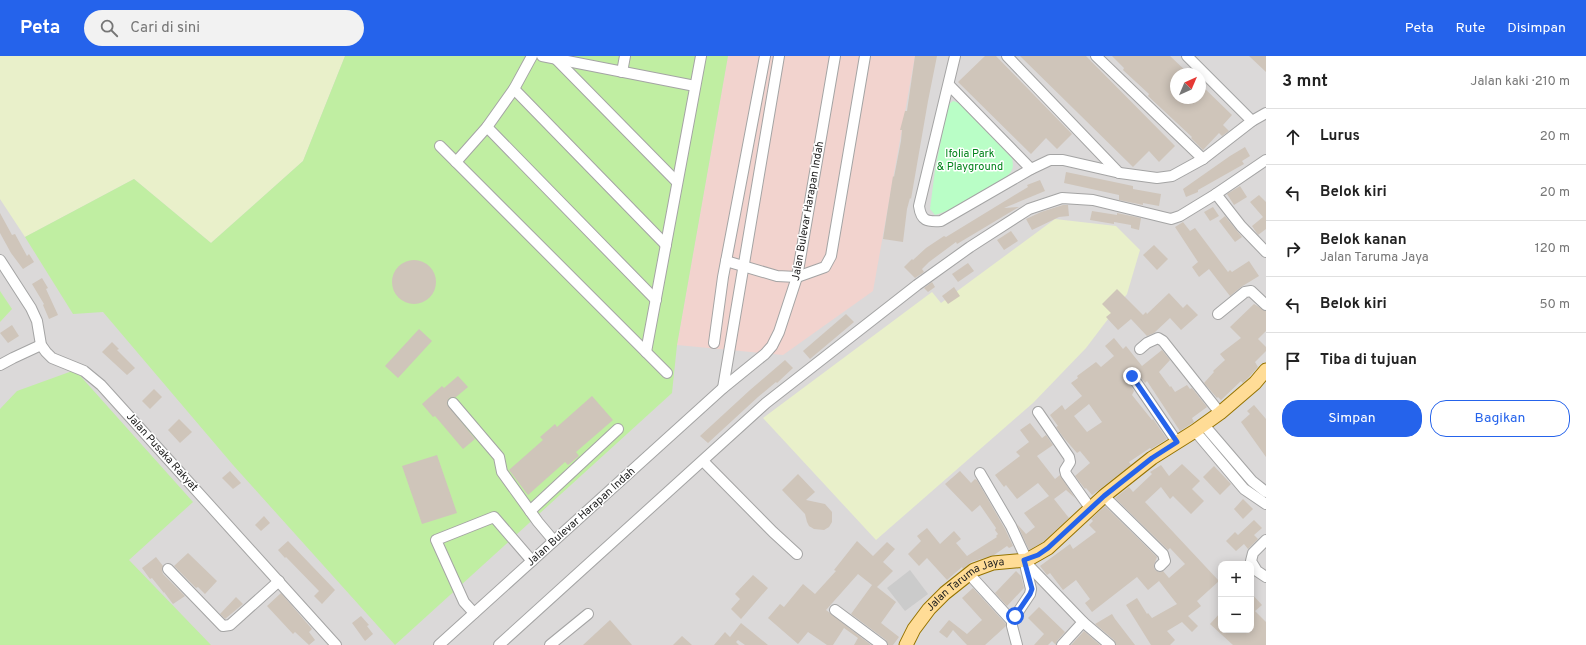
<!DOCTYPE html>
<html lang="id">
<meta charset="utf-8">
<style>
:root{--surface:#fff;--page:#f2f2f2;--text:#222;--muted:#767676;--line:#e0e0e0;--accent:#2563eb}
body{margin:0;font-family:Overpass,sans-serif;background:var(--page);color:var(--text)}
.controls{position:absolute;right:12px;bottom:12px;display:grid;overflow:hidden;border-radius:8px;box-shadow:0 2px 10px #0003}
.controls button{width:36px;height:36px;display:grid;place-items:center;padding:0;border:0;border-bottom:1px solid var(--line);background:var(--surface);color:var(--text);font:20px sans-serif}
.compass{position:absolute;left:1170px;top:12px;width:36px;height:36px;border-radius:50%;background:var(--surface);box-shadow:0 2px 10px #0003;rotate:44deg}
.stop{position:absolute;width:12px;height:12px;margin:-9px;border:3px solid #2563eb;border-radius:50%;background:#fff}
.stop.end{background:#2563eb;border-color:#fff;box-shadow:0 1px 4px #0008}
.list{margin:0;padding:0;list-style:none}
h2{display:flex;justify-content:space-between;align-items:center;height:52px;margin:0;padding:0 16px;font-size:17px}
h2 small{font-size:13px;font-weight:400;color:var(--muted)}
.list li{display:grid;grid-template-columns:26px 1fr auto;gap:12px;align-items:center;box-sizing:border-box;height:56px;padding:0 16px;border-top:1px solid var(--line)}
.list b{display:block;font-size:15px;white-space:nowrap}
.list p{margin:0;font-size:13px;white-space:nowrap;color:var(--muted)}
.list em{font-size:13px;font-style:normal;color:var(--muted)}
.actions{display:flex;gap:8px;padding:12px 16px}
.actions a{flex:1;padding:9px 0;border:1px solid var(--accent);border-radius:16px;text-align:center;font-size:14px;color:var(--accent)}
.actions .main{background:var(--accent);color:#fff}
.icon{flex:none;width:22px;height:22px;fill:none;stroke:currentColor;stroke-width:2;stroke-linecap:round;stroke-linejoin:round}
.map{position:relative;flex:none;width:1266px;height:589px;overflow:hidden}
header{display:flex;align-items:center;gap:24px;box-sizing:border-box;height:56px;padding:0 20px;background:var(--accent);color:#fff}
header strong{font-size:19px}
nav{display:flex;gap:22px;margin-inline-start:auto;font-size:14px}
.search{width:280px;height:36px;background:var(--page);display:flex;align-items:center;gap:10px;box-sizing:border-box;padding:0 14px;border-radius:22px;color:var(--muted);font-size:15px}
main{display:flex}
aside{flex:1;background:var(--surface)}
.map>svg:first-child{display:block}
.residential{fill:#dbd9d9;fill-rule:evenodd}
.commercial{fill:#f2d3ce}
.religious{fill:#cbcbcb}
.farmland{fill:#e9f0ca}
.grass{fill:#c0eea2}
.park{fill:#b9fec6}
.building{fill:#cfc5ba;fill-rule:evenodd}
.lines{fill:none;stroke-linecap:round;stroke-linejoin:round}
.minor-casing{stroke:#a4a4a4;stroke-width:12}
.major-casing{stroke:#957300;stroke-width:15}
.minor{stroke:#fff;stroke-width:10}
.major{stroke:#ffdc96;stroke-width:13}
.route{stroke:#2563eb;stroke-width:5}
.labels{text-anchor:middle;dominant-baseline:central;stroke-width:3;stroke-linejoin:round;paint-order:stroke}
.park-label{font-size:11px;fill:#02831a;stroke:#fff}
.street-label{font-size:11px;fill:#1d1d1d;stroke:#fff}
</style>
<header>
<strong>Peta</strong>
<div class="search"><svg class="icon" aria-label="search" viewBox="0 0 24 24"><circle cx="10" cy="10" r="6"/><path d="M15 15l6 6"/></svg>Cari di sini</div>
<nav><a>Peta</a><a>Rute</a><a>Disimpan</a></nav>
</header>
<main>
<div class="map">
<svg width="1266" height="589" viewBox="0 0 1266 589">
<rect width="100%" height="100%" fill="#efece1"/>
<path class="residential" d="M 0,0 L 1266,0 L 1266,589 L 0,589 ZM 1176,18 L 1200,18 L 1200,42 L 1176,42 ZM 1221,508 L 1251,508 L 1251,574 L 1221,574 Z"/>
<polygon class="commercial" points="728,0 915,0 873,235 783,299 677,289"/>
<polygon class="religious" points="910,514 928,538 905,555 887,532"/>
<g class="farmland">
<polygon points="0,0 345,0 303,105 211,187 134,123 25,181 0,143"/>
<polygon points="1055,163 1116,170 1140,194 1127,238 1086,292 1033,347 876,484 763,362 932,236 941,247"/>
</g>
<g class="grass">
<polygon points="345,0 728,0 677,289 672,337 395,589 233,409 103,256 73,258 25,181 134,123 211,187 303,105"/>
<polygon points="0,235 12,253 0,266"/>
<polygon points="75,314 193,446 129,504 211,589 0,589 0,353 17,335"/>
</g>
<path class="park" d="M 953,45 L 959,47 L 1012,102 C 1014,111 1013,115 1006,121 L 947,155 L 935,159 L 930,153 L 935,114 L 948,49 Z"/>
<g class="building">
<polygon points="915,0 937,0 928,45 911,143 910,142 907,153 903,186 883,183 893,120 894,121 901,85 902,74 900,74 905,55 907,55"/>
<polygon points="985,0 996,0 1072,78 1057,93 1046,82 1031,98 958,26"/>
<polygon points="1020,0 1086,0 1175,90 1159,106 1149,95 1133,111"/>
<polygon points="1112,0 1170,0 1189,18 1176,18 1176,42 1200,42 1200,28 1232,59 1223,69 1229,75 1222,80 1219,77 1203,94 1191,82 1192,81 1148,40 1149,38 1123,14 1124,12"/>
<polygon points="1249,0 1266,0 1266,16"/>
<polygon points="1245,91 1250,100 1242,105 1244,108 1198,134 1198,136 1186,141 1183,133 1230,100"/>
<polygon points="1066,116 1119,127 1133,130 1133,133 1161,138 1159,150 1143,147 1143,149 1119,144 1119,139 1064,127"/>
<polygon points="1040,124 1045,135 1004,152 1019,151 957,188 956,186 929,206 922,213 924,216 915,222 904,211 912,203 913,204 926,192 944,180 946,181 1028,131 1027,129"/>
<polygon points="1240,130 1247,141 1234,149 1227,138"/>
<polygon points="1259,139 1266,146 1266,173 1258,179 1252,170 1263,161 1250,146"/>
<polygon points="1063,149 1068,149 1069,160 1059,161 1032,174 1026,163 1041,156"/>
<polygon points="1213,151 1219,160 1210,165 1204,156"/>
<polygon points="1092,155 1117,159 1117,157 1141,162 1139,174 1131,172 1131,169 1114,166 1114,168 1090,164"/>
<polygon points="0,157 12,179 15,178 27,200 29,198 34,206 23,213 11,197 0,177"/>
<polygon points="1225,160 1242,181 1235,186 1219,165"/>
<polygon points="1183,166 1190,175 1195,172 1228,216 1230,214 1232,216 1249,205 1259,220 1241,231 1230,240 1209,213 1199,221 1192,211 1198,206 1175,171"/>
<polygon points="1011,175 1018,185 1004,194 997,184"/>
<polygon points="1154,189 1168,203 1157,214 1143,199"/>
<circle cx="414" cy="226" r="22"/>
<polygon points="968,207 974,215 958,226 952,218"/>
<polygon points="42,222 48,232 46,233 58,259 49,263 43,249 44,248 32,228"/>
<polygon points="932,226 935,231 928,236 924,232"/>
<polygon points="954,231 960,240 948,248 942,240"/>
<polygon points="1117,233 1143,259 1146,256 1147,258 1169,237 1183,252 1187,248 1198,259 1181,274 1170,262 1154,277 1147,280 1131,263 1118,274 1106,261 1111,257 1102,248"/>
<polygon points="1254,248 1266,255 1266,275 1258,283 1266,291 1266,295 1255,306 1258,311 1249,321 1243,327 1241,325 1221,344 1218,341 1217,342 1204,327 1214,316 1213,315 1225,304 1220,298 1241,282 1230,271"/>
<polygon points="846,258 854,266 810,303 803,295"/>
<polygon points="12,269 19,280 8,287 0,277"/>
<polygon points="419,273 432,285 398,322 385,310"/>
<path d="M 1114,282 L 1123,293 L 1126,290 L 1142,310 L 1162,294 L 1170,304 L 1159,316 L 1170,331 L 1171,330 L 1175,336 L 1187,329 L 1190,333 L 1192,332 L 1207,351 L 1192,362 L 1194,366 L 1180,375 L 1147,325 L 1145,327 L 1135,314 L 1128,315 L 1126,321 L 1134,335 L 1132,339 L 1152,364 L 1153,363 L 1167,383 L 1151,393 L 1150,392 L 1129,406 L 1131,409 L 1092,439 L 1086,432 L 1085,433 L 1075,420 L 1090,407 L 1080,395 L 1077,397 L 1063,381 L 1056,371 L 1058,370 L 1050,359 L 1062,349 L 1065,354 L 1082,340 L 1071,327 L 1078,322 L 1077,320 L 1096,306 L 1101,311 L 1114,300 L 1105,290 ZM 1089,348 L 1102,366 L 1087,376 L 1074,360 Z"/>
<polygon points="112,286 119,293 117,294 135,312 127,319 102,296"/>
<polygon points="785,304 793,312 777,327 776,326 758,341 708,387 700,380 750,334"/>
<polygon points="458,320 468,331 456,341 449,342 447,348 475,383 463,393 435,360 433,361 422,348 442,330 444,332"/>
<polygon points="154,333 162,341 150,353 142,345"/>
<polygon points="592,340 613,364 576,396 579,400 568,409 565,406 528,439 509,414 543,384 540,381 555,368 557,371"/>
<polygon points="1254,349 1266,363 1266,401 1241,366 1250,358 1247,355"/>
<polygon points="179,363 192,376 180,387 168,374"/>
<polygon points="1030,367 1042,382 1046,379 1053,389 1037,400 1055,423 1060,419 1075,442 1066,434 1054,443 1069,462 1043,486 1029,494 1017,468 1026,478 1035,471 1024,457 1049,440 1038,427 1017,443 1006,429 1004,431 995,419 1020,400 1016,396 1029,386 1020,374"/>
<polygon points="437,399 457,457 422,468 402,410"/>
<polygon points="1182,408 1200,425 1192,433 1204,445 1191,458 1173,440 1170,443 1161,431 1145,446 1219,525 1197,545 1201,550 1188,560 1198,570 1192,576 1182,566 1167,575 1175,584 1170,589 1151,589 1126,549 1137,542 1147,558 1148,557 1152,562 1177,548 1159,525 1148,534 1137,521 1092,556 1085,547 1090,543 1076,524 1063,534 1050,517 1047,519 1040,510 1070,488 1073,493 1096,476 1089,469 1093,465 1091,463 1105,450 1157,501 1154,509 1155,514 1159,516 1163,515 1169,522 1185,508 1170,492 1168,494 1115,442 1129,431 1133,436 1152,418 1150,416 1161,409 1169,420"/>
<polygon points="1214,410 1231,428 1220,439 1203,421"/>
<polygon points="230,415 241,427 233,433 222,422"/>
<polygon points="960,415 971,427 975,423 977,424 1005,473 1013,490 1009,492 1007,490 994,499 971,506 963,513 962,511 947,524 927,502 919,510 908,498 921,485 917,480 927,472 940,488 954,475 961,483 956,487 967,500 997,481 996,480 998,478 995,474 996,472 980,449 972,456 945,428"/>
<polygon points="798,418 815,436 806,444 825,448 832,456 832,466 829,471 824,474 814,473 809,470 807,466 805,458 782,434"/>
<polygon points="1243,443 1253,453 1243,463 1234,453"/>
<polygon points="264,460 270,467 261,475 255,469"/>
<polygon points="1254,464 1262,472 1254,479 1258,483 1248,493 1244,488 1236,495 1226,485 1235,476 1238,479"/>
<polygon points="288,485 335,534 322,548 314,540 319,535 286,501 285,502 278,494"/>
<polygon points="857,485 873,500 887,486 895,493 883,506 893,515 877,531 896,546 881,567 899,581 893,589 888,589 886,584 851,558 872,529 858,518 826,554 871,589 854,589 858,582 844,572 833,589 827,589 808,576 798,588 768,562 780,548 784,551 803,528 815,538 836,515 834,514"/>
<polygon points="188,497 217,525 205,538 198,531 196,532 174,510"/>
<polygon points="156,501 163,510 162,514 163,518 185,540 173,548 164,536 164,537 152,522 150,523 142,512"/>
<polygon points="1016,515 1021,520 1024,532 1007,550 995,537"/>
<polygon points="753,519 768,532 741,563 731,553 740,543 735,538"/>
<polygon points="973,532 1006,568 1006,570 985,589 967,589 953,574 947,582 939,576 949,564 967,578 982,564 962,542"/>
<polygon points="281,537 312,573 309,576 315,584 309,589 295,576 293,578 267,550"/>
<polygon points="1251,537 1262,549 1255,555 1266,566 1266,589 1233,589 1210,568 1221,556 1221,574 1251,574"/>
<polygon points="236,541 243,548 225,563 220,558"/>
<polygon points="1039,551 1065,576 1057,585 1056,589 1052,585 1048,589 1034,589 1044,578 1028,562"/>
<polygon points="1112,558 1115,563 1135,589 1116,589 1114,584 1095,568"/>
<polygon points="361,560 369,569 367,570 373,578 365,585 352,567"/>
<polygon points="610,564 632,589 583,589"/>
<polygon points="741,567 768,589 745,589 738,584 736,586 739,589 714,589 725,576 730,581"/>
<polygon points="1084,575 1100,589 1071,589"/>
<polygon points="682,580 692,589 673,589"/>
</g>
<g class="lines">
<defs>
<g id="minor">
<polyline points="542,0 695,30"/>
<path d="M 955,0 L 919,150 C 921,165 927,166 941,165 L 1031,113 L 1050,104 L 1063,104 L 1120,117 L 1157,122 L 1172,120 L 1203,103 L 1252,65 L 1266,57"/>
<polyline points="1007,0 1119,117"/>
<polyline points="1096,0 1203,103"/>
<polyline points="1187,0 1252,65"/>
<polyline points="556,3 677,126"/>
<polyline points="622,16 625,0"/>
<polyline points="949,29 1031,113"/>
<polyline points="514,33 666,189"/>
<polyline points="487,71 656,244"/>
<polyline points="440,90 667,317"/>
<polyline points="456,106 487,71 514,33 532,0"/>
<polyline points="1216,138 1241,170 1266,196"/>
<polyline points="0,204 31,252 37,265 41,289 46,296 52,302 84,315 101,329 336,589"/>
<polyline points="726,205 777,220 797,221 825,211 831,200 865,0"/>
<polyline points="1218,258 1245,236 1251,235 1266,249"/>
<polyline points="714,287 723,221 765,0"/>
<polyline points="1140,293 1147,287 1158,282 1163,285 1220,357"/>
<polyline points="646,296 701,0"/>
<polyline points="0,309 13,302 41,289"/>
<polyline points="1132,320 1177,386"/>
<polyline points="723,332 779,0"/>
<polyline points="453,347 499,401 502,416 538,466 554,485"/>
<polyline points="1038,356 1069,401 1070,406 1065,414 1066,418 1090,452"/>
<polyline points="1204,369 1252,425 1266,436"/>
<polyline points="1195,375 1244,433 1266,448"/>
<polyline points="703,405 773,476 797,498"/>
<polyline points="980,417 1011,470 1030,511 1083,566 1110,589"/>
<polyline points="1104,440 1163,498 1165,505 1160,510"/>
<polyline points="530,455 618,373"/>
<polyline points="1266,484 1253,497 1251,505 1257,515 1266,521"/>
<polyline points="168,513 223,570 230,569 279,525"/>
<polyline points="969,518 1012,565"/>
<polyline points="835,554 882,589"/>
<polyline points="474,557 464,546 436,484 494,461 532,505"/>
<polyline points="439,589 723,332 765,298 772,290 779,276 797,221 835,0"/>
<polyline points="499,589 766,347 917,229 970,191 1029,153 1062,142 1093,144 1171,163 1180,160 1216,138 1266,104"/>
<polyline points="550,589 588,558"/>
<polyline points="1017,589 1012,570 1012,565 1030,538 1031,533 1025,508"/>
<polyline points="1062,589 1083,566"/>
</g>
<g id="major">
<path id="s1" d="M 906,589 L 914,573 L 929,553 L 945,537 L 974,514 L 993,507 L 1027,504 L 1048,492 L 1104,440 L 1152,402 L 1195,375 L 1220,357 L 1255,327 L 1266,314"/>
</g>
</defs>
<use href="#minor" class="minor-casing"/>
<use href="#major" class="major-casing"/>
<use href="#minor" class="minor"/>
<use href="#major" class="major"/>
</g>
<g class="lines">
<polyline class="route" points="1015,560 1030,538 1032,533 1024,504 1038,499 1048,492 1104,440 1152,402 1177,386 1132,320"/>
</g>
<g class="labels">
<g class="park-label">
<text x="970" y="98">Ifolia Park<tspan x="970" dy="13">&amp; Playground</tspan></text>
</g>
<g class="street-label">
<text transform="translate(808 155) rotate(-80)">Jalan Bulevar Harapan Indah</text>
<text transform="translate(162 396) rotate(48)">Jalan Pusaka Rakyat</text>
<text transform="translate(581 461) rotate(-42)">Jalan Bulevar Harapan Indah</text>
<text stroke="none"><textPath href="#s1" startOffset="88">Jalan Taruma Jaya</textPath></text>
</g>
</g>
</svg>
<div class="controls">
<button>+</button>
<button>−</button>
</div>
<svg class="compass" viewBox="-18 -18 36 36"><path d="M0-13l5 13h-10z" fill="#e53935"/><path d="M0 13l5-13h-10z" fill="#767676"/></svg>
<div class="stop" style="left:1015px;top:560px"></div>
<div class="stop end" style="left:1132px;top:320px"></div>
</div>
<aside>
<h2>3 mnt<small>Jalan kaki · 210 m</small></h2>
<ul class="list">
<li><svg class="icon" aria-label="ahead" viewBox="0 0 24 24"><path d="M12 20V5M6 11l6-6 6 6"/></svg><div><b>Lurus</b></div><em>20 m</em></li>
<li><svg class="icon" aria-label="left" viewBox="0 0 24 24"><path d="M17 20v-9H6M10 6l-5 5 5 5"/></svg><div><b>Belok kiri</b></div><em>20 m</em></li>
<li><svg class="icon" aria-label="right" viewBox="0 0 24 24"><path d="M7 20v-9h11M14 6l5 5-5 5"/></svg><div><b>Belok kanan</b><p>Jalan Taruma Jaya</p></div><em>120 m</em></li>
<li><svg class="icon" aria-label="left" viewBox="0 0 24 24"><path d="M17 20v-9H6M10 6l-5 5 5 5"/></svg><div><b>Belok kiri</b></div><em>50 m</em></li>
<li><svg class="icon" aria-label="arrive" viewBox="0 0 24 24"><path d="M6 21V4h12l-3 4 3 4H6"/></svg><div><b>Tiba di tujuan</b></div></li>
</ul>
<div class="actions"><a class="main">Simpan</a><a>Bagikan</a></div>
</aside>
</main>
